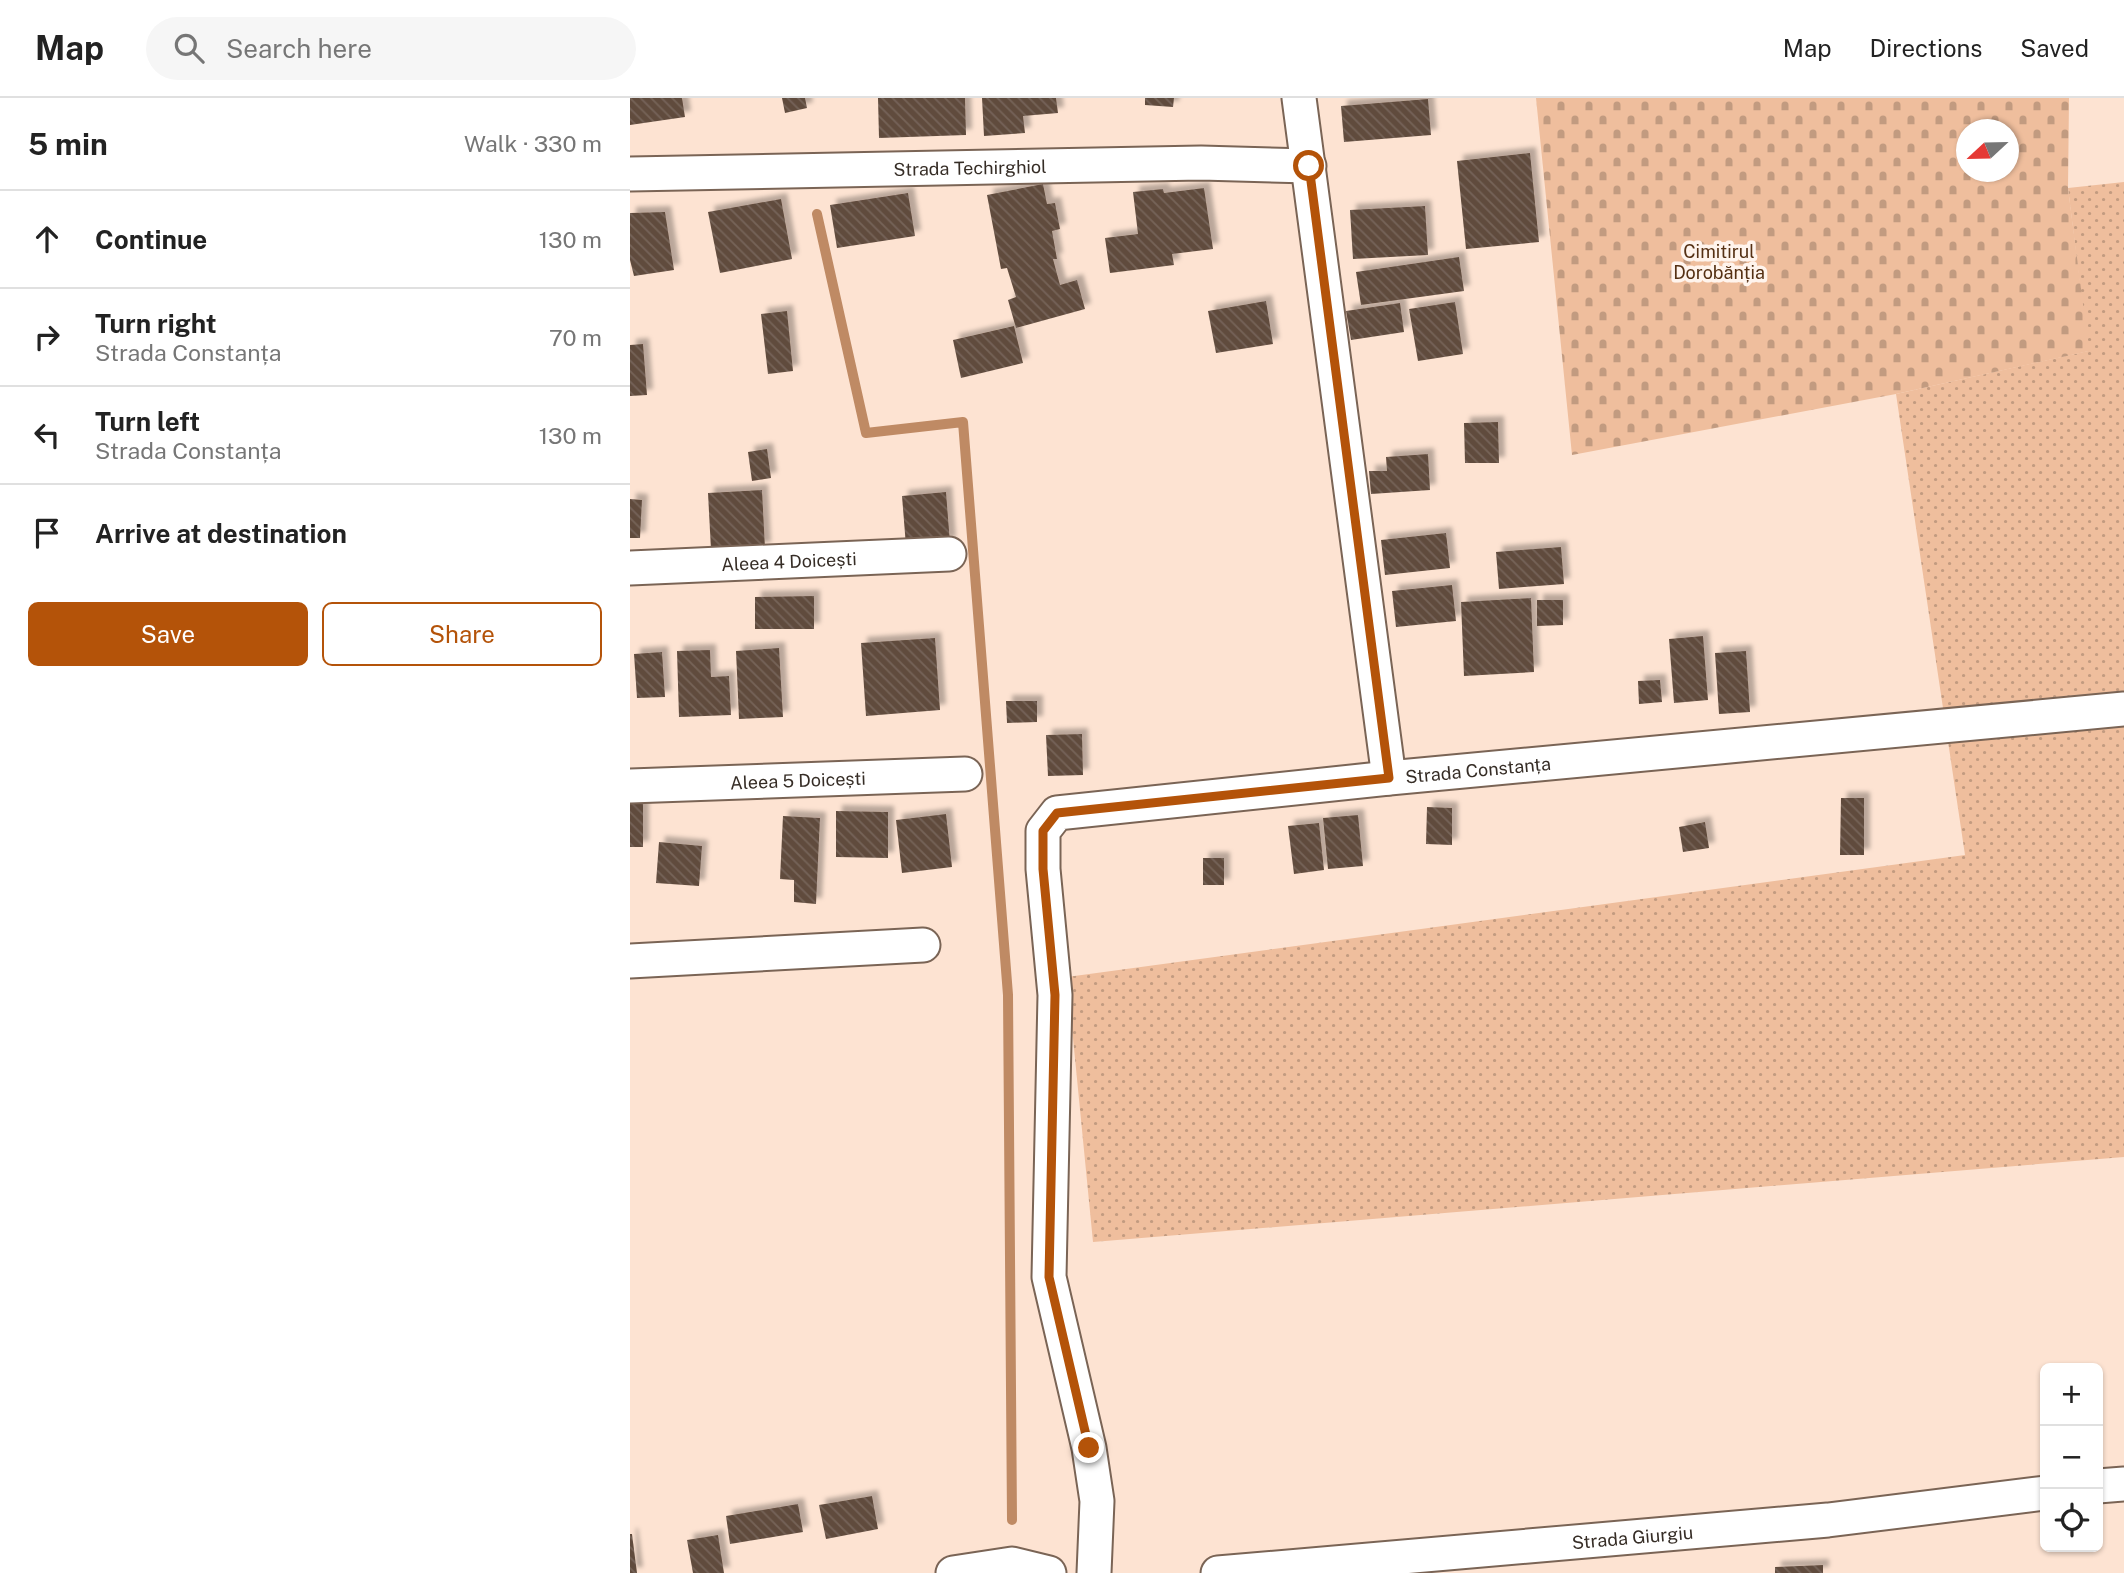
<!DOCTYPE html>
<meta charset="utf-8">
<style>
:root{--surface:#fff;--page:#f6f6f6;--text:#222;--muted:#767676;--line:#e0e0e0;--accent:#b45309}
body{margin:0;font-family:"Public Sans",sans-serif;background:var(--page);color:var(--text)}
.controls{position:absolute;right:21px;bottom:21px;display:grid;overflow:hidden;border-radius:10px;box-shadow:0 2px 5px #0004}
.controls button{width:63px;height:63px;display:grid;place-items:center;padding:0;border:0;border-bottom:2px solid var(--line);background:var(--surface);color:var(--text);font:35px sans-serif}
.compass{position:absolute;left:1326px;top:21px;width:63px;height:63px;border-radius:50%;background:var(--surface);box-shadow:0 2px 5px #0004;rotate:248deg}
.stop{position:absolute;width:21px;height:21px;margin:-16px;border:5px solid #b45309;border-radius:50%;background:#fff}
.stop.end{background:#b45309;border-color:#fff;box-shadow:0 2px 7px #0008}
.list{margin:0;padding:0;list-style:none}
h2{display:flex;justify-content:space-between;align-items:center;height:91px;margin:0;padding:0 28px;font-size:30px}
h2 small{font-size:23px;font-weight:400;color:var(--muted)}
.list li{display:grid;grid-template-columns:46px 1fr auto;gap:21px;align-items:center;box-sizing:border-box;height:98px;padding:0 28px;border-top:2px solid var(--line)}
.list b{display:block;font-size:26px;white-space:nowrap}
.list p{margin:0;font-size:23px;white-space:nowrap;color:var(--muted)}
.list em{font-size:23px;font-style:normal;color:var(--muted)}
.actions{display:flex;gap:14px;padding:21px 28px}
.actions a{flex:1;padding:16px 0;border:2px solid var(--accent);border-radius:10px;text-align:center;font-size:24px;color:var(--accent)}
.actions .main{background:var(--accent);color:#fff}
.icon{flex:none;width:38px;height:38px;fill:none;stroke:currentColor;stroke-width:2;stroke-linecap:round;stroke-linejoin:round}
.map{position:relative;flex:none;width:1494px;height:1475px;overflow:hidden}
header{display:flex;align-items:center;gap:42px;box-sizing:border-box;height:98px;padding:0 35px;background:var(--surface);border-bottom:2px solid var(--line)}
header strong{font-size:33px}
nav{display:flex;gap:38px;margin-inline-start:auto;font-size:24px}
.search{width:490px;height:63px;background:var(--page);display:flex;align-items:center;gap:18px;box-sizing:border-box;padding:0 24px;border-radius:38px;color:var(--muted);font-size:26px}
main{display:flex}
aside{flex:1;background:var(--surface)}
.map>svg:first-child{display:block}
.grass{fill:url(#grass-dots)}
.cemetery{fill:url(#cemetery-stones);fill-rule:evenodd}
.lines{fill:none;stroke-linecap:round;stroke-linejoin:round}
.stream{stroke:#bf8a64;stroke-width:10}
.building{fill:url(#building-back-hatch);filter:url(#shadow)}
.street-casing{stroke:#7a6455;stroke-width:37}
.street{stroke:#fff;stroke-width:33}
.route{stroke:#b45309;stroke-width:9}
.labels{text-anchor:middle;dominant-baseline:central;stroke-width:7;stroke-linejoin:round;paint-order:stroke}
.street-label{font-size:18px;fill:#362d26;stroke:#fff4ed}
.park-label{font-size:18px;fill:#553013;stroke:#fff4ed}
</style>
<header>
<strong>Map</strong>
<div class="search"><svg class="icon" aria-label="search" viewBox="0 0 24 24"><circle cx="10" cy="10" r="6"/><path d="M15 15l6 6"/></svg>Search here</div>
<nav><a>Map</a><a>Directions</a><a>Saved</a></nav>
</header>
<main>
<aside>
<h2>5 min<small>Walk · 330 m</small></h2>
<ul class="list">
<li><svg class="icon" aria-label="ahead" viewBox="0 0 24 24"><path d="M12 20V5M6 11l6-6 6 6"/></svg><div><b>Continue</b></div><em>130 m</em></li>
<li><svg class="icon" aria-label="right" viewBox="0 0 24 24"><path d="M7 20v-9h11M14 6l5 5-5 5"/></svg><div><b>Turn right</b><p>Strada Constanța</p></div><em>70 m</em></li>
<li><svg class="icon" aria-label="left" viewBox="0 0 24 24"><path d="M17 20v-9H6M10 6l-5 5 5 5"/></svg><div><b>Turn left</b><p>Strada Constanța</p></div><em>130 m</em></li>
<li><svg class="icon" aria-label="arrive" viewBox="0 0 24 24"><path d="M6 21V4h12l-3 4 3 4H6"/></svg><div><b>Arrive at destination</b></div></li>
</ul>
<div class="actions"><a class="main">Save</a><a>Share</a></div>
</aside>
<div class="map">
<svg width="1494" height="1475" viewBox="0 0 1494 1475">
<defs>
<pattern id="grass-dots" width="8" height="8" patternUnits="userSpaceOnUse" patternTransform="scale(1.75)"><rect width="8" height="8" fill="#efbe9d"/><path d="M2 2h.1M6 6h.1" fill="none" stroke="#c29b80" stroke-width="1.8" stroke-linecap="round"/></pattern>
<pattern id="cemetery-stones" width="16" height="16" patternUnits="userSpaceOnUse" patternTransform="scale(1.75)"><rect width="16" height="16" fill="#efbe9d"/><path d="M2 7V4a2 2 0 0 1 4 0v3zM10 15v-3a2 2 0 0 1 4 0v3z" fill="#c29b80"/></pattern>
<pattern id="building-back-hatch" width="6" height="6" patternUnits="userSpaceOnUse" patternTransform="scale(1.75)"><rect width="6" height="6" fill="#614c3e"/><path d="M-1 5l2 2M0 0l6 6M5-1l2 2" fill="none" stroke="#756358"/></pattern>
<filter id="shadow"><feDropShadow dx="6" dy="-6" stdDeviation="2" flood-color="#0004"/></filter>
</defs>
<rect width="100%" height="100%" fill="#fde3d2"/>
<polygon class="grass" points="1494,84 1494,1059 463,1144 437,879 1335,757 1266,296 1458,253 1438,90"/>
<path class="cemetery" d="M 906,0 L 1439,0 L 1438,90 L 1459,253 L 1266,296 L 942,357 ZM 1336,32 L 1378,32 L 1378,74 L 1336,74 Z"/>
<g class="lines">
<polyline class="stream" points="187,116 236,335 333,324 378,897 382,1422"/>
</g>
<g class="building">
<polygon points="0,0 52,0 55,19 0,27"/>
<polygon points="152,0 175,0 177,10 155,15"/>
<polygon points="248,0 335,0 336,37 249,40"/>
<polygon points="352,0 426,0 428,15 393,18 395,35 354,38"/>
<polygon points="515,0 544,0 543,9 515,7"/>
<polygon points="798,1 801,37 714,44 711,8"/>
<polygon points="900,55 909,144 836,151 827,63"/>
<polygon points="413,86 417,106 425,105 430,131 422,133 427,161 423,161 430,187 447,182 455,211 386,230 378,202 386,199 377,170 371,171 357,97"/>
<polygon points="574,90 583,151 542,156 544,167 480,175 475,140 508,136 503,94 533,91 534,95"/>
<polygon points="278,95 285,138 207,150 200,107"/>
<polygon points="151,101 162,161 90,175 78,114"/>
<polygon points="795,108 798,157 723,161 720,112"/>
<polygon points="35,114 44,172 4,178 0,162 0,115"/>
<polygon points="829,159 834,193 731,207 726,174"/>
<polygon points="636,203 643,246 586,255 578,213"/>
<polygon points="825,204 833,256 788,263 779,211"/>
<polygon points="770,205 774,234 721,242 716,213"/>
<polygon points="157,213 163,273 138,276 131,216"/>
<polygon points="384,228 393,265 331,280 323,242"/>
<polygon points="13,246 17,297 0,298 0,247"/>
<polygon points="868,324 869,365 835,365 834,325"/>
<polygon points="137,351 141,380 122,383 118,354"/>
<polygon points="798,356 800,392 741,396 739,373 757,373 756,359"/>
<polygon points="132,392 135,450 81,452 78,395"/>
<polygon points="316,394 320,445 276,448 272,398"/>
<polygon points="0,401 12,402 10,440 0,440"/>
<polygon points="816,435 820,470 755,477 751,442"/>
<polygon points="931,449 934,486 869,491 866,454"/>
<polygon points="822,487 826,523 766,529 762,493"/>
<polygon points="184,498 184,531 125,531 125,499"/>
<polygon points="901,500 904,574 834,578 831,504"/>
<polygon points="907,502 933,502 933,527 907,528"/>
<polygon points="1073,538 1078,602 1044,605 1039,541"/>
<polygon points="305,540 310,612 236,618 231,545"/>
<polygon points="149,550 153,619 109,621 106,553"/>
<polygon points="80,552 81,579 99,578 101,617 49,619 47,553"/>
<polygon points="1116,553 1120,614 1089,616 1085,555"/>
<polygon points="32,554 35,599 7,600 4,556"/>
<polygon points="1030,582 1032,604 1009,606 1008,583"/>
<polygon points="376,603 407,603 407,624 377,625"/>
<polygon points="452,636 453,677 418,678 416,637"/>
<polygon points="1211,700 1234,700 1234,757 1210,757"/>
<rect x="0" y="703" width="13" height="46"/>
<polygon points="797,709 822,710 822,747 796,746"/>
<polygon points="206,713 258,714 258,760 206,759"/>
<polygon points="316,716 322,769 272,775 266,722"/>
<polygon points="728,717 733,768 698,771 693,720"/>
<polygon points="153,718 190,720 186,806 164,804 164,782 150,781"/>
<polygon points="1075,724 1079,750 1053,754 1049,729"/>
<polygon points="689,725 694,772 664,776 658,728"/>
<polygon points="29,744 72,748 69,788 26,785"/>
<rect x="573" y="760" width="21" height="27"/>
<polygon points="242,1398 248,1431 196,1441 189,1407"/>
<polygon points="168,1406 173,1434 100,1446 96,1418"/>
<polygon points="0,1436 2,1436 7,1475 0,1475"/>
<polygon points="88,1437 94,1475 63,1475 57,1442"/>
<polygon points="1193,1467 1193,1475 1145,1475 1145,1469"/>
</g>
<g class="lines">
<defs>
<g id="street">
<polyline points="669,0 759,680"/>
<path id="s1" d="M 0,76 L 571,65 L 679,68"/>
<path id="s2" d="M 0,470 L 319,456"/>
<path id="s3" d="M 0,688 L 335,676"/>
<polyline points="0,863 293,847"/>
<polyline points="1468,1388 1494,1386"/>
<polyline points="323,1475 382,1466 419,1475"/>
<path id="s4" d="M 464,1475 L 467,1403 L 459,1350 L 419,1179 L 425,897 L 413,771 L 413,733 L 427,715 L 759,680 L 1494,611"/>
<path id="s5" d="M 588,1475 L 1198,1422 L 1415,1395"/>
</g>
</defs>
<use href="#street" class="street-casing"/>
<use href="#street" class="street"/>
</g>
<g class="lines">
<polyline class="route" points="459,1350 419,1179 425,897 413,771 413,733 427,715 759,680 679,68"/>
</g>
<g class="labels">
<g class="street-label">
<text stroke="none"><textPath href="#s1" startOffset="340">Strada Techirghiol</textPath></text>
<text stroke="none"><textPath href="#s2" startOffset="159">Aleea 4 Doicești</textPath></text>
<text stroke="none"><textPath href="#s4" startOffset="1194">Strada Constanța</textPath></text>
<text stroke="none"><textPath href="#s3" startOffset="168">Aleea 5 Doicești</textPath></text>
<text stroke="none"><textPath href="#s5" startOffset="416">Strada Giurgiu</textPath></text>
</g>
<g class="park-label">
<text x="1089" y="153">Cimitirul<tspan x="1089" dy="21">Dorobănția</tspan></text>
</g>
</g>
</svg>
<div class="controls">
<button>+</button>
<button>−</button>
<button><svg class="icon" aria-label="locate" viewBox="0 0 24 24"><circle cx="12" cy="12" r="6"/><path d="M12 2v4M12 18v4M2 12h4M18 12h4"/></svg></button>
</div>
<svg class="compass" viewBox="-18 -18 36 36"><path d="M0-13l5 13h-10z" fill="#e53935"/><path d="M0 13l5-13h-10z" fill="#767676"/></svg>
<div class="stop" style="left:679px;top:68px"></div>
<div class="stop end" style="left:459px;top:1350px"></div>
</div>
</main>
